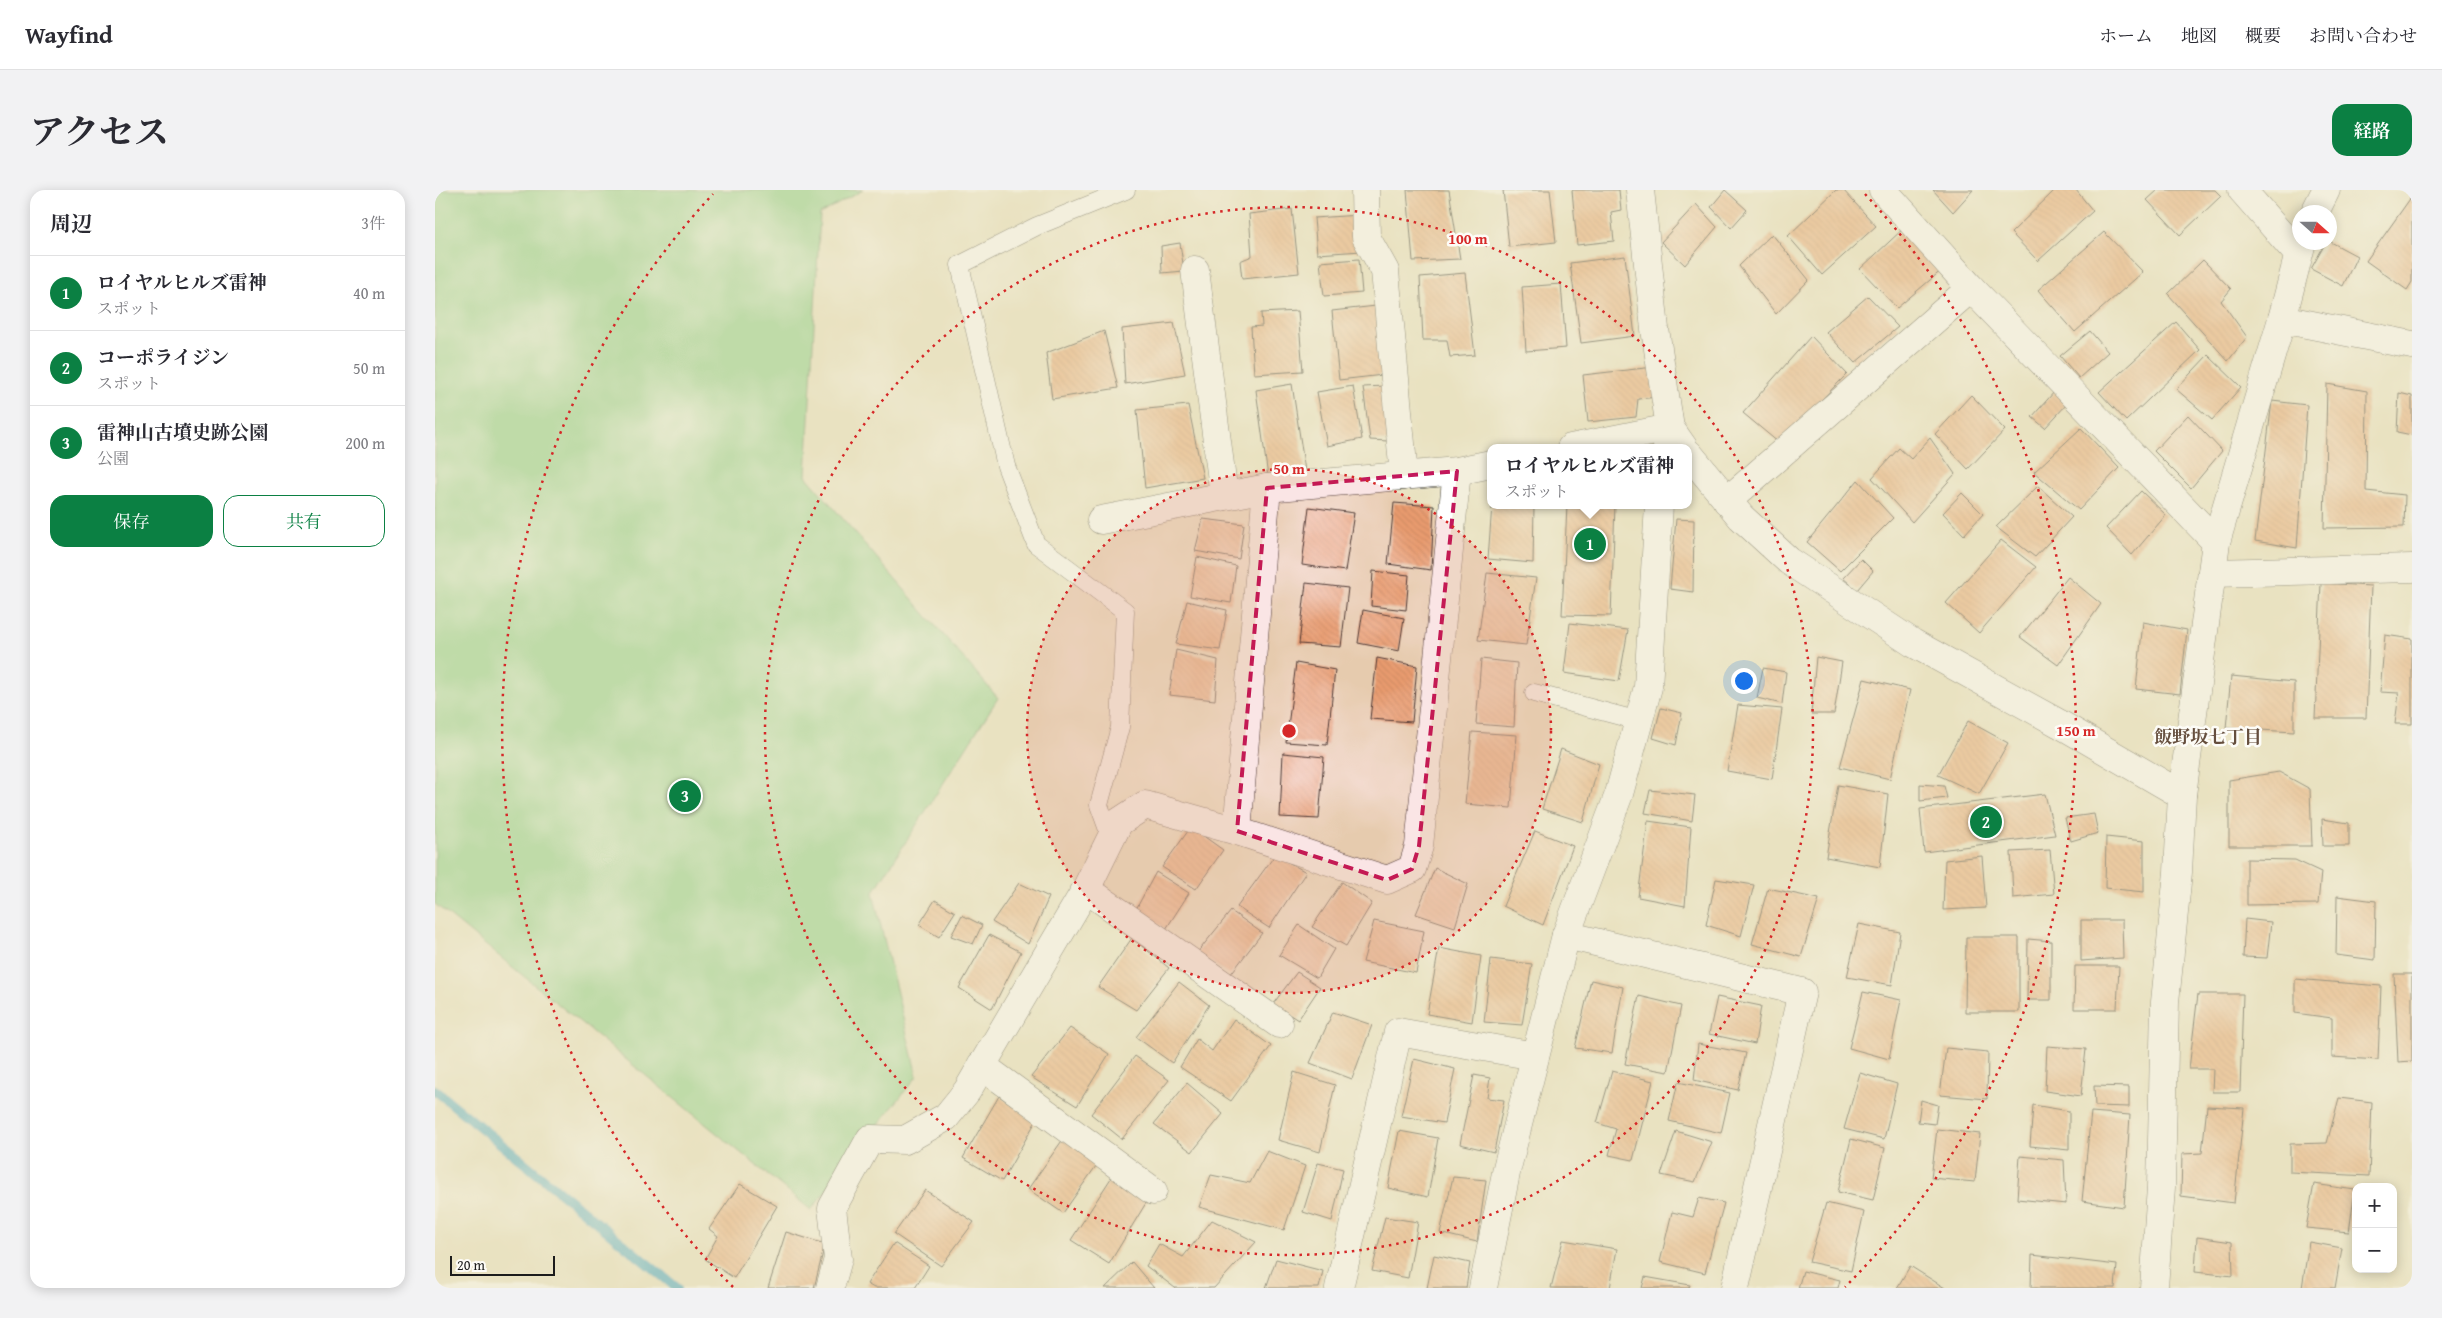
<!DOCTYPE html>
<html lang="ja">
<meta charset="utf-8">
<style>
:root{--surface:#fff;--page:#f2f2f3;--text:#2b2b33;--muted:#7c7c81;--line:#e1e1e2;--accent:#0b8043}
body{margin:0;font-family:"Gentium Book Plus","Noto Serif JP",serif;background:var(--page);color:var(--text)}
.controls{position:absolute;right:15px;bottom:15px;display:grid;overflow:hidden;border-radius:10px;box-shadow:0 2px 12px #0003}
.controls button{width:45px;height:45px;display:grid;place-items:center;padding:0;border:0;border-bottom:1px solid var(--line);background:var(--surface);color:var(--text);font:25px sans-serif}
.compass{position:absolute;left:1857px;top:15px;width:45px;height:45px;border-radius:50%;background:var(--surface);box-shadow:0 2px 12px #0003;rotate:111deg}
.scale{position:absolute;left:15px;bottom:12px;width:105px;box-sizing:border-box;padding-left:5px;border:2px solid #1c1c1c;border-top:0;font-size:14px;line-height:18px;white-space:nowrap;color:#1c1c1c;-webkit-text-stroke:4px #fdfcf7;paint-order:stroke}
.you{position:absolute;left:1308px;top:490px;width:18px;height:18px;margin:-12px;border:4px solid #fff;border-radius:50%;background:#1a73e8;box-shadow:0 0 0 8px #1a73e833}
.badge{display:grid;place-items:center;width:32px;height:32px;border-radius:50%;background:var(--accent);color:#fff;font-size:16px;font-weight:700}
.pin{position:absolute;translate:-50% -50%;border:2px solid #fff;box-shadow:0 1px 5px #0006}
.popup{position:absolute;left:1052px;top:254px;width:205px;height:65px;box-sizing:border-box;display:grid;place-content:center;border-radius:10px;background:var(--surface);filter:drop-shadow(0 1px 4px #0005);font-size:16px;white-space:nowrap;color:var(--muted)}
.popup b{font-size:19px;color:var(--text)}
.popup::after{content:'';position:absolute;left:50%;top:100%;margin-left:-10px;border:10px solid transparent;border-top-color:var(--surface)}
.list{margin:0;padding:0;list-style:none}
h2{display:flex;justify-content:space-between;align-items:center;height:65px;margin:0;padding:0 20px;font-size:21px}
h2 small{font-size:16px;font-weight:400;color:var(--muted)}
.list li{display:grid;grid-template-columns:32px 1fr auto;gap:15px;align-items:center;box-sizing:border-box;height:75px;padding:0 20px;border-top:1px solid var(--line)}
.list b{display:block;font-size:19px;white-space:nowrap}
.list p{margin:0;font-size:16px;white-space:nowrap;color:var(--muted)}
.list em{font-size:16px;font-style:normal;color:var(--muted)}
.actions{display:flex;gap:10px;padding:15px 20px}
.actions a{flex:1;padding:11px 0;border:1px solid var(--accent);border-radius:15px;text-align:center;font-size:18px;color:var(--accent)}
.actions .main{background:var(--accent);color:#fff}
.map{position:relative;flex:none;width:1977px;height:1098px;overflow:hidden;border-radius:15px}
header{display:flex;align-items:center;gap:30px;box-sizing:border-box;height:70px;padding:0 25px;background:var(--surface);border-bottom:1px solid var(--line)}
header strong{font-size:24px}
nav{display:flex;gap:28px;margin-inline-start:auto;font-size:18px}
.intro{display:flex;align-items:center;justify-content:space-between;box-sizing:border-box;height:120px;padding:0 30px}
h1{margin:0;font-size:35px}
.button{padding:12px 22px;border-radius:15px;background:var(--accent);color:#fff;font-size:18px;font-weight:700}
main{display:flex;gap:30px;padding:0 30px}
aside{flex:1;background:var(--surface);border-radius:15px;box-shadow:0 2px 12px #0003}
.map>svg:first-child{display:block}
.park{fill:#8dd28b;stroke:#547754}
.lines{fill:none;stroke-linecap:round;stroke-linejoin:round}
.stream{stroke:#45a7c5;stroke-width:10}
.building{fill:url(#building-back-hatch)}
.service-casing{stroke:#3b3a35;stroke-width:19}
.minor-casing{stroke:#3b3a35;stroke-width:29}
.tertiary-casing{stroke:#3b3a35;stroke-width:29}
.service{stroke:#fff;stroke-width:18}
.minor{stroke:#fff;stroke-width:28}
.tertiary{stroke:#fff;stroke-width:28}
.marked{fill:none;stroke:#c2185b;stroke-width:4;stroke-dasharray:10 6;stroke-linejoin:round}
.ring{fill:none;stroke:#d62828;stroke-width:2.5;stroke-dasharray:2.5 5}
.labels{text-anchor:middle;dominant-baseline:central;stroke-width:5;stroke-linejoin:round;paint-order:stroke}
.neighbourhood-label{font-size:18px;font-weight:bold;fill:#654e3d;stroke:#fdfcf7}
.centre{fill:#d62828;stroke:#fdfcf7;stroke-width:2.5}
.ring-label{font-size:15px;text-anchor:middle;font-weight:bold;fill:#d62828;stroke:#fdfcf7;stroke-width:5;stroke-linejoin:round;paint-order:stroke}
</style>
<header>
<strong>Wayfind</strong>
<nav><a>ホーム</a><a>地図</a><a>概要</a><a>お問い合わせ</a></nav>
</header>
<div class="intro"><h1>アクセス</h1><a class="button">経路</a></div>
<main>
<aside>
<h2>周辺<small>3件</small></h2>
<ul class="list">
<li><span class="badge">1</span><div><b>ロイヤルヒルズ雷神</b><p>スポット</p></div><em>40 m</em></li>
<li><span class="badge">2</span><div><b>コーポライジン</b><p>スポット</p></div><em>50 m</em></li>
<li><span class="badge">3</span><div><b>雷神山古墳史跡公園</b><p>公園</p></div><em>200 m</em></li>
</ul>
<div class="actions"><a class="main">保存</a><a>共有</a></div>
</aside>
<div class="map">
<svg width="1977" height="1098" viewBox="0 0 1977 1098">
<defs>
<pattern id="building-back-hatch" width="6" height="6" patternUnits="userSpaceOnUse" patternTransform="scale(1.25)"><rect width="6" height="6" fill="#ecac79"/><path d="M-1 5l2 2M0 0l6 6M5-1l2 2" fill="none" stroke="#ca9368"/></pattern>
</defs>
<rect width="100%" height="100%" fill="#fdfcf7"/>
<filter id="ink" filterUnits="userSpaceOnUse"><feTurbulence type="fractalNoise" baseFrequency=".02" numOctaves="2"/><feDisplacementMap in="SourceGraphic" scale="10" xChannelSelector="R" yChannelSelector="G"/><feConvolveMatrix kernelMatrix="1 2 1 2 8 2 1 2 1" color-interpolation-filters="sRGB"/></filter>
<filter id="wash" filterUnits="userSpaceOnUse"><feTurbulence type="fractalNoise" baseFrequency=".0096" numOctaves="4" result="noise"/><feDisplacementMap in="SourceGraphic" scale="20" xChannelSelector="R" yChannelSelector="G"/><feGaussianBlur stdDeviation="1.12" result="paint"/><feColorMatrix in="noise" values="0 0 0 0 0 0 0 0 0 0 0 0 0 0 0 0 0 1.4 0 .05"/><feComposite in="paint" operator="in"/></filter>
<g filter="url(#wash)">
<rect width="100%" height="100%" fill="#e9e2c1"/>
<polygon class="park" points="0,0 428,0 385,24 371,286 563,508 438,703 482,886 376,1020 0,714"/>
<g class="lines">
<polyline class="stream" points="0,900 242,1098"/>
</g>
<g id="blocks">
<g class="building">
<polygon points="972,0 1014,0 1025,69 978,71"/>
<polygon points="1068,0 1115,0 1121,52 1074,57"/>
<polygon points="1137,0 1184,0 1186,20 1176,22 1179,51 1142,55"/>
<polygon points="1290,0 1312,20 1296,38 1276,17"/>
<polygon points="1401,0 1408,0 1441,36 1387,85 1353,46"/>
<polygon points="1498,0 1538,0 1518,22"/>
<polygon points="1620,0 1641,0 1658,21 1603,71 1576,43"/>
<polygon points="1723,0 1780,0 1786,6 1745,45 1712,10"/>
<polygon points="1977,6 1977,92 1972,100 1931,71"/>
<polygon points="1261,14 1282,37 1250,75 1226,52"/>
<polygon points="857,19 864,83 807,89 805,71 817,66 814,24"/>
<polygon points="924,25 927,61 882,64 879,28"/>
<polygon points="1469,38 1508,79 1462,118 1425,79"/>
<polygon points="1669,42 1708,82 1640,142 1603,100"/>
<polygon points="1337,44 1374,90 1341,124 1304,76"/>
<polygon points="1894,51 1922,66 1908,96 1876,79 1891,52 1894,52"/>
<polygon points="745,53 749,81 727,83 726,56"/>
<polygon points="1190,66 1200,146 1146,153 1135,73"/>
<polygon points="924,69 927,103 889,106 885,72"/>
<polygon points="1768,70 1796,99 1786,111 1812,147 1793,171 1733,104"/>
<polygon points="1030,83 1040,165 1015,167 1012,150 988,150 985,87"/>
<polygon points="1126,94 1131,158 1091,161 1087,97"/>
<polygon points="1433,106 1463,137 1420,173 1391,142"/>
<polygon points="941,116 948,185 904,190 897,121"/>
<polygon points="863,121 868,181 819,184 816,137 827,136 826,123"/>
<polygon points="1741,132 1765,160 1691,231 1664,202"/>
<polygon points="739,133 750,184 690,194 687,139"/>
<polygon points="669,141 683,198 617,209 611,163"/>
<polygon points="1655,141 1673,162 1644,188 1625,166"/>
<polygon points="1376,146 1412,184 1344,253 1308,223"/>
<polygon points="1773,165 1806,197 1777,230 1741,199"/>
<polygon points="1219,177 1223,207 1203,209 1201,227 1153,232 1148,185"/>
<polygon points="857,194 870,281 833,287 821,200"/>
<polygon points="1892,194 1932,201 1931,301 1970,305 1969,337 1889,338"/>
<polygon points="918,196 927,249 892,256 882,202"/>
<polygon points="950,196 953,251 935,250 928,197"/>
<polygon points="1620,201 1632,214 1610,238 1597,227"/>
<polygon points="1964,203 1977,206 1977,245 1962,242"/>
<polygon points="1536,205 1570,240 1533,279 1500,244"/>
<polygon points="1837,211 1872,215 1862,358 1820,351"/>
<polygon points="753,215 768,288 710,298 702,220"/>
<polygon points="1753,225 1787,261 1756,298 1719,261"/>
<polygon points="1646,238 1684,278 1644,320 1599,282"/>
<polygon points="1495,248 1520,284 1477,332 1437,288 1464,258 1476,269"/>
<polygon points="1423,290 1458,328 1405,381 1372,352"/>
<polygon points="1603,296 1637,327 1600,367 1561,337"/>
<polygon points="1706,301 1731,325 1697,365 1671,338"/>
<polygon points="1527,303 1548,324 1529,345 1508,323"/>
<polygon points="959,313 999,316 996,380 953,374"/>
<polygon points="1057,315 1099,315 1098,373 1053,369"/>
<polygon points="1132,315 1180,315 1176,426 1127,425"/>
<polygon points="874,317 919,323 910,381 867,375"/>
<polygon points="768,329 809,334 804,369 760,361"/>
<polygon points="1241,329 1259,330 1258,402 1235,399"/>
<polygon points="1566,350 1601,377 1544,443 1511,413"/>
<polygon points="762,367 801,376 796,413 755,406"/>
<polygon points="1426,369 1438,381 1422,400 1408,388"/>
<polygon points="938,381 974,385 971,420 936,416"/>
<polygon points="1052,383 1101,388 1091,455 1043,450"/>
<polygon points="1633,387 1666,414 1623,475 1585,447"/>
<polygon points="871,393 913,398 906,457 864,454"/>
<polygon points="1886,393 1936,396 1931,528 1880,528"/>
<polygon points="752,411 792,420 785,460 741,454"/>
<polygon points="928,420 969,428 964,461 923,453"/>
<polygon points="1708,432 1752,440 1745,504 1701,499"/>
<polygon points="1135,433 1193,440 1184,491 1129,483"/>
<polygon points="1950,445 1977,449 1977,534 1960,534 1964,503 1945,502"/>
<polygon points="741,460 783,470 780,510 734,505"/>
<polygon points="1381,467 1407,472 1399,524 1376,524"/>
<polygon points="942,468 982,476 977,532 935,529"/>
<polygon points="1046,469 1082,473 1079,537 1041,534"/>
<polygon points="861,473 900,480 892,555 851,552"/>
<polygon points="1328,478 1351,482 1347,514 1322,508"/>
<polygon points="1796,486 1859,492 1859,542 1791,538"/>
<polygon points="1429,489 1475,500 1455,589 1405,577"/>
<polygon points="1303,515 1347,519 1337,589 1292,581"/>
<polygon points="1226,518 1247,523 1241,555 1218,548"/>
<polygon points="1533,531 1573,553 1544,604 1503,585"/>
<polygon points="1037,542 1082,545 1076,618 1030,614"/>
<polygon points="1126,559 1164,574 1148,632 1107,619"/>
<polygon points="848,563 889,567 884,629 845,627"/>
<polygon points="1844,582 1875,599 1877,656 1794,656 1794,590"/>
<polygon points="1485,594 1509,596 1512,608 1485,611"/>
<polygon points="1403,595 1453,604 1445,677 1391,667"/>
<polygon points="1215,600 1260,605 1257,631 1210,623"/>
<polygon points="1610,604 1620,645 1489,662 1485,619"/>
<polygon points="1659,624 1663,643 1636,651 1630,628"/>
<polygon points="1887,629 1914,633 1914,656 1888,656"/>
<polygon points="1213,631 1256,637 1250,716 1203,707"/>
<polygon points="756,637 788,660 761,699 727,677"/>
<polygon points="1100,641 1138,656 1108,735 1068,716"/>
<polygon points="1671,647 1709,651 1709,702 1670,698"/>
<polygon points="1615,660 1619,704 1578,708 1576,662"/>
<polygon points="840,665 871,682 834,738 802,717"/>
<polygon points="1547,666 1551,718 1508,720 1510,670"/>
<polygon points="1812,669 1860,670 1886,682 1883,714 1812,715"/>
<polygon points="1000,678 1033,694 1020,737 981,724"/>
<polygon points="721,682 754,703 731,739 700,721"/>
<polygon points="1281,689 1319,695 1306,746 1271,735"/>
<polygon points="907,692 937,713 911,756 877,737"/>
<polygon points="584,693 614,707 593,754 557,732"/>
<polygon points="1333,698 1384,709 1366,767 1317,754"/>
<polygon points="1902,706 1941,711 1940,770 1901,765"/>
<polygon points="500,710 520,722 504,747 484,735"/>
<polygon points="796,721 827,743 795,785 762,763"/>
<polygon points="527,725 547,735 538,754 516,746"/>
<polygon points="1810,729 1836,732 1832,768 1808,767"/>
<polygon points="1646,730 1687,730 1688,768 1646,771"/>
<polygon points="939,731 989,741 981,783 928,772"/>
<polygon points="1424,734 1465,742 1457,795 1412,787"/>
<polygon points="864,735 899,759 882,788 844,765"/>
<polygon points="554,745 586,762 557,819 524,798"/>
<polygon points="1531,747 1584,747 1584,822 1530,822"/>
<polygon points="697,748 734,778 701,820 663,797"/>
<polygon points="1593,749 1616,751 1616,810 1592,810"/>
<polygon points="1004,758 1046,766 1037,832 992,824"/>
<polygon points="1056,769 1097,774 1087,835 1049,832"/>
<polygon points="1640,776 1684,776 1682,819 1639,819"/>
<polygon points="862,782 885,797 863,830 838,814"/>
<polygon points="1959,784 1977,784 1977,871 1963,872"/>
<polygon points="1860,789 1946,796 1943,870 1897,867 1897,828 1860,823"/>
<polygon points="1156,790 1188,797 1177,863 1140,858"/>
<polygon points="744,792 774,815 737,873 701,847"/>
<polygon points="1428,802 1466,810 1454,869 1414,858"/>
<polygon points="1763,804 1808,804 1805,902 1777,902 1778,879 1754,879"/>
<polygon points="1204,806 1246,816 1233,882 1190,874"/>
<polygon points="1282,807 1326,816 1320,854 1274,844"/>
<polygon points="898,822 937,835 917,889 875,873"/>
<polygon points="799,829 836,856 796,911 745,877 762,849 777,861"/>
<polygon points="635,838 674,864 642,916 596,887"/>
<polygon points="1263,854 1311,863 1303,900 1259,890"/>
<polygon points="1612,856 1651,859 1646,906 1610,901"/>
<polygon points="1511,858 1553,862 1552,909 1505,905"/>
<polygon points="700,866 734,890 687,949 656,924"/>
<polygon points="979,869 1020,879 1009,933 966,926"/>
<polygon points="1177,881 1218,891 1198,970 1174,965 1181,939 1162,933"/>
<polygon points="859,882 900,895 885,962 843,950"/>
<polygon points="1425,883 1462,894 1449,949 1409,939"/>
<polygon points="1039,885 1055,888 1052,908 1069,910 1059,962 1025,954"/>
<polygon points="1243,892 1295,903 1286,943 1234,931"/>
<polygon points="752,893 788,924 757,962 719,934"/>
<polygon points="1659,896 1694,897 1694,917 1660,916"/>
<polygon points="564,906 601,931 567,991 528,968"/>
<polygon points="1904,908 1937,912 1934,986 1855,982 1855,954 1892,953"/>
<polygon points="1486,910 1503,915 1500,934 1483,932"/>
<polygon points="1598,915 1634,921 1634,960 1595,956"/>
<polygon points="1772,916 1809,918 1799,1013 1746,1006 1747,964 1767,963"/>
<polygon points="1656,922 1695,925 1689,1017 1647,1011"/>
<polygon points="1502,939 1545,944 1540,992 1496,988"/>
<polygon points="964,941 1003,948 993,1007 953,998"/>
<polygon points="1241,941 1277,952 1260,992 1226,985"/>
<polygon points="631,945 666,969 628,1023 593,999"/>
<polygon points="1416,949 1450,958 1438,1010 1403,1002"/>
<polygon points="832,961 870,976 849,1040 764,1017 776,985 815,993"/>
<polygon points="1585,966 1629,970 1631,1014 1582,1009"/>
<polygon points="883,973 908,979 897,1031 868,1022"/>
<polygon points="678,985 714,1008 674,1074 636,1050"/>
<polygon points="1018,987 1051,990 1042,1052 1005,1043"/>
<polygon points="305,994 342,1016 299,1088 270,1069 283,1046 274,1039"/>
<polygon points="1879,994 1920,1000 1914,1042 1871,1038"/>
<polygon points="490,1000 539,1032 506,1076 459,1044"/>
<polygon points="1264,1008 1289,1013 1270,1083 1225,1072 1237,1022 1258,1027"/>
<polygon points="1391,1013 1429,1022 1416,1081 1374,1072"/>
<polygon points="950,1027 983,1032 973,1088 937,1081"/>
<polygon points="777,1030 821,1052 779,1098 740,1098 711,1076 724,1054 748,1067"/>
<polygon points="351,1042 390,1054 379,1098 333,1098"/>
<polygon points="1762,1047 1797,1052 1798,1086 1760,1082"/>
<polygon points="1128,1050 1182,1059 1175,1098 1116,1098"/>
<polygon points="1874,1052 1907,1058 1900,1098 1867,1098"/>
<polygon points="459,1053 494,1076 480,1098 439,1098 432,1094"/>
<polygon points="999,1065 1035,1073 1031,1098 992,1098"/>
<polygon points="1597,1065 1682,1075 1680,1098 1596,1098"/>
<polygon points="841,1069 888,1081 884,1098 831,1098"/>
<polygon points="697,1072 719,1098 670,1098"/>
<polygon points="1475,1076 1510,1098 1462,1098"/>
<polygon points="1368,1081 1405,1090 1403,1098 1363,1098"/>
<polygon points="1210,1087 1255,1095 1254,1098 1207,1098"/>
</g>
</g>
</g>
<g filter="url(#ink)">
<use href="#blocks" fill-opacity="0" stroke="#3b3a35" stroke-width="1"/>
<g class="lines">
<defs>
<g id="service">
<polyline points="1099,503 1204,531"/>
<polyline points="676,648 664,615 685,537 690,421 601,354 571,276 525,75 602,36 691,0"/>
</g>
<g id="minor">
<polyline points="930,0 931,47 950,81 969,286"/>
<polyline points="1205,0 1220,139 1235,238 1249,258"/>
<polyline points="1448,0 1536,98 1781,352"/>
<polyline points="1807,0 1863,64"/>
<polyline points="1880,22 1891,0"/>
<polyline points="760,80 789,306"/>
<polyline points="1136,258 1235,238 1232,255"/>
<polyline points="1254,264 1306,327 1354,371 1478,453 1625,534 1747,605 1743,682 1730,812 1726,997 1719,1098"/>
<polyline points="1292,311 1536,98"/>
<polyline points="666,330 832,298 1022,281 1056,274"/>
<polyline points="1777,383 1977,378"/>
<polyline points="1747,605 1781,352 1847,129 1867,52"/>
<polyline points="802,641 832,298"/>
<polyline points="651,699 844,834"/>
<polyline points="1131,745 1367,802 1300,1098"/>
<polyline points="546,875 718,1001"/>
<polyline points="395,1098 403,1069 397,1018 435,949 470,950 511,927 532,901 651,699 684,632 710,615 802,641 952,690 977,679 984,656 1022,281"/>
<polyline points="904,1098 963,842 1100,866"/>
<polyline points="1048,1098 1072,978 1131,745 1184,604 1213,497 1224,315"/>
</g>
<polyline id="tertiary" points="1847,129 1977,155"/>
</defs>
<use href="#service" class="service-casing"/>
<use href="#minor" class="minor-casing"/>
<use href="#tertiary" class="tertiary-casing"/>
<use href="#service" class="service"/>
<use href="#minor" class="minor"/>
<use href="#tertiary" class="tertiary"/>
</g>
</g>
<path d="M0 0H1977V1098H0ZM 1022,281 L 984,656 L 977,679 L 952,690 L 802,641 L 832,298 Z" fill="#e9e2c1" fill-opacity=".55" fill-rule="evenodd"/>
<path class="marked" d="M 1022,281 L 984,656 L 977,679 L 952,690 L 802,641 L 832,298 Z"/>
<circle cx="854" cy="541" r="262" fill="#d62828" fill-opacity=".12"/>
<g class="ring">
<circle cx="854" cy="541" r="262"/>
<circle cx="854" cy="541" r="524"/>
<path d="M298 1097A787 787 0 0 1 278 4M1430 4A787 787 0 0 1 1410 1097"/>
</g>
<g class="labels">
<g class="neighbourhood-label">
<text x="1773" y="546">飯野坂七丁目</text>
</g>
</g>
<circle cx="854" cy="541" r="8" class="centre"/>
<g class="ring-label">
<text x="1033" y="54">100 m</text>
<text x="854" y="284">50 m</text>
<text x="1641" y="546">150 m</text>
</g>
</svg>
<div class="controls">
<button>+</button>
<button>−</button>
</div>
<svg class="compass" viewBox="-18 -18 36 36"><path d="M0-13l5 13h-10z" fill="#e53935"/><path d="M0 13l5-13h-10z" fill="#7c7c81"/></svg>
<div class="scale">20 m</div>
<div class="you"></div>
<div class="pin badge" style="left:1155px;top:354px">1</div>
<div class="popup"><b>ロイヤルヒルズ雷神</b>スポット</div>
<div class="pin badge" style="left:1551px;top:632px">2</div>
<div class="pin badge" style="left:250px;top:606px">3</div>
</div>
</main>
